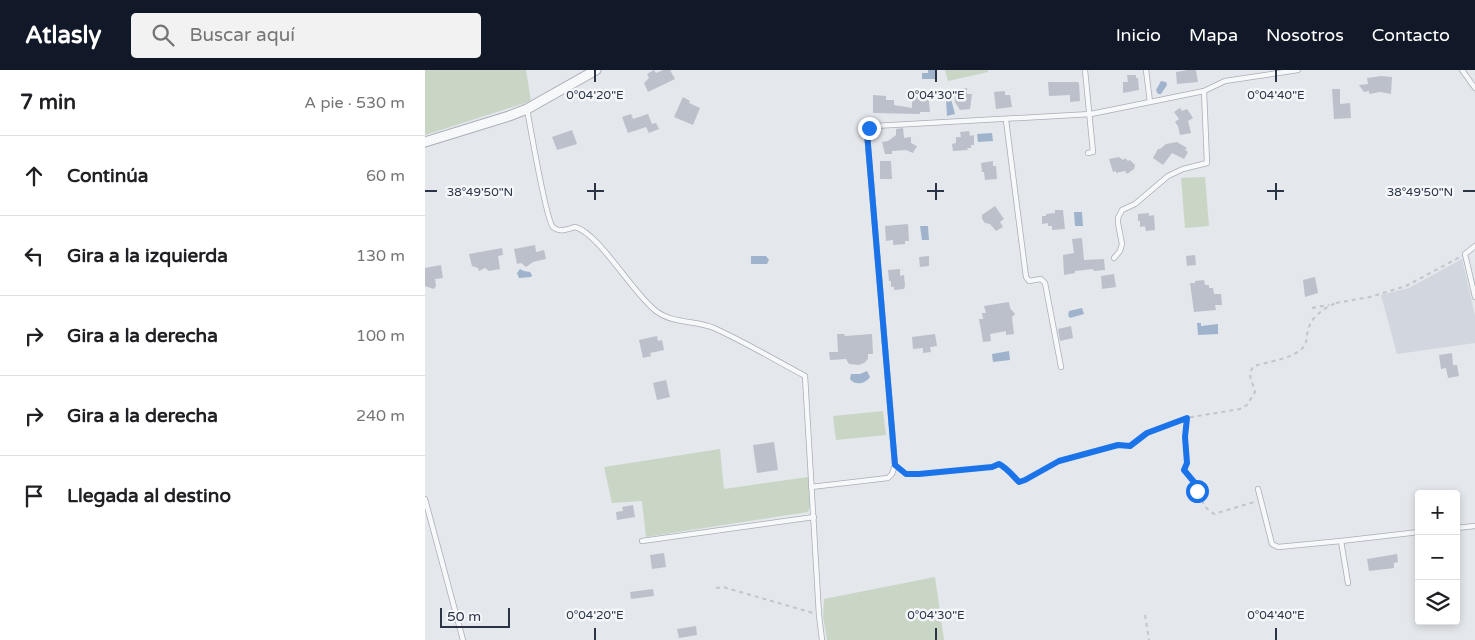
<!DOCTYPE html>
<html lang="es">
<meta charset="utf-8">
<style>
:root{--surface:#fff;--page:#f2f2f2;--text:#202124;--muted:#757577;--line:#e0e0e0;--accent:#111827}
body{margin:0;font-family:"Varela Round",sans-serif;background:var(--page);color:var(--text)}
.controls{position:absolute;right:15px;bottom:15px;display:grid;overflow:hidden;border-radius:5px;box-shadow:0 2px 8px #0003}
.controls button{width:45px;height:45px;display:grid;place-items:center;padding:0;border:0;border-bottom:1px solid var(--line);background:var(--surface);color:var(--text);font:25px sans-serif}
.scale{position:absolute;left:15px;bottom:12px;width:70px;box-sizing:border-box;padding-left:5px;border:2px solid #2b3445;border-top:0;font-size:14px;line-height:18px;white-space:nowrap;color:#2b3445;-webkit-text-stroke:4px #f4f6f9;paint-order:stroke}
.stop{position:absolute;width:15px;height:15px;margin:-11px;border:4px solid #1a73e8;border-radius:50%;background:#fff}
.stop.end{background:#1a73e8;border-color:#fff;box-shadow:0 1px 5px #0008}
.list{margin:0;padding:0;list-style:none}
h2{display:flex;justify-content:space-between;align-items:center;height:65px;margin:0;padding:0 20px;font-size:21px}
h2 small{font-size:16px;font-weight:400;color:var(--muted)}
.list li{display:grid;grid-template-columns:32px 1fr auto;gap:15px;align-items:center;box-sizing:border-box;height:80px;padding:0 20px;border-top:1px solid var(--line)}
.list b{display:block;font-size:19px;white-space:nowrap}
.list em{font-size:16px;font-style:normal;color:var(--muted)}
.icon{flex:none;width:28px;height:28px;fill:none;stroke:currentColor;stroke-width:2;stroke-linecap:round;stroke-linejoin:round}
.map{position:relative;flex:none;width:1050px;height:570px;overflow:hidden}
header{display:flex;align-items:center;gap:30px;box-sizing:border-box;height:70px;padding:0 25px;background:var(--accent);color:#fff}
header strong{font-size:24px}
nav{display:flex;gap:28px;margin-inline-start:auto;font-size:18px}
.search{width:350px;height:45px;background:var(--page);display:flex;align-items:center;gap:12px;box-sizing:border-box;padding:0 18px;border-radius:5px;color:var(--muted);font-size:19px}
main{display:flex}
aside{flex:1;background:var(--surface)}
.map>svg:first-child{display:block}
.built{fill:#d2d6de}
.green{fill:#c9d6c5}
.water{fill:#9fb4cc}
.building{fill:#bbc0ca}
.lines{fill:none;stroke-linecap:round;stroke-linejoin:round}
.service-casing{stroke:#a9aeb7;stroke-width:6}
.minor-casing{stroke:#a9aeb7;stroke-width:11}
.path{stroke:#c2c5cb;stroke-width:2;stroke-dasharray:4 4;stroke-linecap:butt}
.service{stroke:#f7f8fa;stroke-width:4.5}
.minor{stroke:#f7f8fa;stroke-width:9}
.route{stroke:#1a73e8;stroke-width:6}
.ticks{fill:none;stroke:#2b3445;stroke-width:2}
.ticks-label{font-size:12px;text-anchor:middle;fill:#2b3445;stroke:#f4f6f9;stroke-width:5;stroke-linejoin:round;paint-order:stroke}
</style>
<header>
<strong>Atlasly</strong>
<div class="search"><svg class="icon" aria-label="search" viewBox="0 0 24 24"><circle cx="10" cy="10" r="6"/><path d="M15 15l6 6"/></svg>Buscar aquí</div>
<nav><a>Inicio</a><a>Mapa</a><a>Nosotros</a><a>Contacto</a></nav>
</header>
<main>
<aside>
<h2>7 min<small>A pie · 530 m</small></h2>
<ul class="list">
<li><svg class="icon" aria-label="ahead" viewBox="0 0 24 24"><path d="M12 20V5M6 11l6-6 6 6"/></svg><div><b>Continúa</b></div><em>60 m</em></li>
<li><svg class="icon" aria-label="left" viewBox="0 0 24 24"><path d="M17 20v-9H6M10 6l-5 5 5 5"/></svg><div><b>Gira a la izquierda</b></div><em>130 m</em></li>
<li><svg class="icon" aria-label="right" viewBox="0 0 24 24"><path d="M7 20v-9h11M14 6l5 5-5 5"/></svg><div><b>Gira a la derecha</b></div><em>100 m</em></li>
<li><svg class="icon" aria-label="right" viewBox="0 0 24 24"><path d="M7 20v-9h11M14 6l5 5-5 5"/></svg><div><b>Gira a la derecha</b></div><em>240 m</em></li>
<li><svg class="icon" aria-label="arrive" viewBox="0 0 24 24"><path d="M6 21V4h12l-3 4 3 4H6"/></svg><div><b>Llegada al destino</b></div></li>
</ul>
</aside>
<div class="map">
<svg width="1050" height="570" viewBox="0 0 1050 570">
<rect width="100%" height="100%" fill="#e4e7ec"/>
<polygon class="built" points="1037,189 1050,246 1050,273 972,284 956,225 984,218"/>
<g class="green">
<polygon points="0,0 101,0 106,31 0,65"/>
<polygon points="520,0 563,0 563,2 523,11"/>
<polygon points="780,107 784,156 760,158 756,108"/>
<polygon points="458,341 461,365 411,370 408,346"/>
<polygon points="295,379 299,419 383,407 385,436 383,442 221,467 217,431 187,433 179,397"/>
<polygon points="510,507 519,570 402,570 398,546 399,529"/>
</g>
<g class="water">
<polygon points="503,0 510,0 511,9 497,9 497,3 503,3"/>
<polygon points="736,11 741,12 742,15 736,24 733,24 731,20"/>
<polygon points="526,29 530,44 522,46 521,30"/>
<polygon points="567,63 568,71 553,72 552,64"/>
<polygon points="649,142 657,142 658,156 650,156"/>
<polygon points="495,156 503,156 504,170 497,170"/>
<polygon points="326,186 341,186 344,190 342,194 326,194"/>
<polygon points="95,199 99,201 105,202 107,205 106,207 94,208 92,203"/>
<polygon points="657,238 659,244 645,248 643,245 644,241"/>
<polygon points="772,253 776,253 776,256 793,254 793,264 773,265"/>
<polygon points="584,281 585,290 568,292 567,284"/>
<path d="M 442,301 L 445,307 C 440,314 430,316 425,309 L 426,304 L 435,304 Z"/>
</g>
<g class="building">
<polygon points="229,0 231,3 238,0 245,0 250,9 223,22 219,13 224,8 222,4"/>
<polygon points="763,0 771,0 773,12 752,14 751,2"/>
<polygon points="702,5 711,5 711,8 713,8 714,20 698,23 698,12 703,12"/>
<polygon points="956,6 967,7 966,24 955,22 944,24 944,21 939,22 934,15 943,14 942,8"/>
<polygon points="623,12 652,12 654,13 655,31 645,32 645,25 624,26"/>
<polygon points="542,18 542,24 547,24 545,39 535,40 530,32 529,19"/>
<polygon points="907,19 915,19 915,34 925,33 926,48 909,49"/>
<polygon points="580,21 580,25 585,25 587,37 571,39 569,22"/>
<polygon points="499,22 504,32 505,42 495,42 495,44 448,43 448,25 461,26 461,30 469,30 469,35 487,38 487,23"/>
<polygon points="258,27 265,31 264,33 275,38 268,55 249,47"/>
<polygon points="755,38 757,41 762,39 768,48 763,51 766,63 755,65 753,56 750,52 754,49 749,42"/>
<polygon points="206,44 208,49 223,44 227,54 231,53 234,59 224,63 221,57 203,63 197,47"/>
<polygon points="478,58 479,68 486,67 486,73 492,76 488,83 481,80 467,81 467,84 460,84 457,72 463,71 471,65 471,59"/>
<polygon points="147,60 152,74 132,80 127,67"/>
<polygon points="544,61 545,66 549,65 549,75 546,75 546,78 542,78 543,80 528,81 527,74 531,73 531,67 536,67 535,62"/>
<polygon points="752,72 762,78 760,80 763,82 759,89 747,83 738,95 728,88 733,79 735,79 741,74"/>
<polygon points="694,87 698,90 700,88 703,91 705,90 710,95 709,99 702,104 700,101 691,103 691,101 688,102 684,89"/>
<polygon points="455,91 466,91 467,109 455,109"/>
<polygon points="568,91 568,96 571,96 572,109 560,110 559,102 557,102 556,93"/>
<polygon points="570,136 579,149 575,152 578,157 571,161 565,154 560,153 557,149 557,145"/>
<polygon points="630,140 638,140 640,159 627,160 627,156 623,156 623,153 617,154 617,146 621,146 621,144 630,143"/>
<polygon points="724,143 724,146 729,145 730,160 721,161 720,156 715,157 715,151 713,151 713,144"/>
<polygon points="483,154 484,171 480,171 480,174 468,175 468,170 461,171 460,156"/>
<polygon points="657,168 659,190 679,189 680,200 669,201 668,199 650,201 650,203 639,205 638,185 649,183 647,169"/>
<polygon points="110,175 111,182 119,180 121,189 108,192 101,197 96,193 92,194 89,179"/>
<polygon points="77,178 78,185 73,186 75,199 64,201 60,198 54,201 53,198 47,196 44,184"/>
<polygon points="770,185 771,195 762,196 761,186"/>
<polygon points="504,186 504,196 495,197 494,187"/>
<polygon points="16,195 18,208 10,209 11,216 9,219 0,216 0,198"/>
<polygon points="475,199 475,206 479,205 480,216 479,219 469,220 469,217 466,217 466,211 464,211 463,200"/>
<polygon points="689,204 691,217 677,219 676,206"/>
<polygon points="890,207 893,223 880,227 878,210"/>
<polygon points="779,210 780,215 784,215 784,218 788,218 789,224 796,224 797,235 790,235 791,240 769,242 765,213 770,213 770,211"/>
<polygon points="584,232 585,238 590,244 587,247 589,264 581,265 581,261 565,264 566,271 558,272 554,249 558,249 557,243 561,243 559,236"/>
<polygon points="646,256 648,268 635,271 633,259"/>
<polygon points="412,264 419,264 420,266 447,264 448,284 443,284 443,289 439,293 434,295 424,294 421,289 405,290 404,282 413,282"/>
<polygon points="510,264 512,276 505,277 506,282 498,283 498,278 488,279 487,267"/>
<polygon points="232,266 233,271 237,270 239,280 225,283 226,286 218,288 214,270"/>
<polygon points="1027,283 1028,295 1032,295 1034,306 1023,308 1021,298 1016,299 1014,285"/>
<polygon points="241,310 245,327 232,330 228,313"/>
<polygon points="349,372 353,400 332,403 328,375"/>
<polygon points="208,435 210,447 192,450 191,442 198,441 197,437"/>
<polygon points="239,483 241,497 227,499 225,485"/>
<polygon points="972,484 973,492 969,493 969,498 944,501 942,489"/>
<polygon points="228,519 229,526 206,529 205,522"/>
<polygon points="271,556 272,565 254,568 252,559"/>
</g>
<g class="lines">
<defs>
<g id="service">
<polyline points="660,0 668,82 663,83"/>
<polyline points="721,0 725,32"/>
<polyline points="1037,0 1050,18"/>
<path d="M 102,39 C 105,55 121,150 128,157 C 134,163 143,159 150,157 C 174,163 208,224 231,241 C 248,254 271,250 289,258 C 320,272 350,290 380,306 L 394,545 L 397,570"/>
<polyline points="581,50 601,207 604,211 616,209 620,213 636,297"/>
<polyline points="1050,176 1040,184 1050,227"/>
<polyline points="689,188 695,181 697,174 693,153 693,148 697,140 710,134 743,106 758,99 782,93 779,21"/>
<polyline points="386,417 463,408 467,404 470,395 442,63 444,58 449,56 666,44 779,21 800,11 873,0"/>
<polyline points="833,419 847,474 853,477 916,471"/>
<polyline points="0,429 38,570"/>
<polyline points="1031,458 1050,456"/>
<polyline points="217,471 389,447"/>
<polyline points="923,513 916,471 994,462"/>
</g>
<polyline id="minor" points="0,72 84,46 102,39 171,0"/>
</defs>
<use href="#service" class="service-casing"/>
<use href="#minor" class="minor-casing"/>
<g class="path">
<polyline points="911,233 945,227 981,216 1035,187"/>
<polyline points="887,238 904,235"/>
<polyline points="761,348 760,367 762,393 759,400 769,413 780,437 789,444 829,432"/>
<path d="M 476,400 L 481,404 L 494,404 L 515,401 L 567,397 L 574,394 C 582,398 587,405 594,411 L 600,410 L 634,391 L 693,375 L 705,376 L 722,363 L 761,348 L 815,339 L 822,335 L 830,322 C 828,312 821,305 829,296 C 842,292 864,289 874,281 C 883,275 881,268 883,260 C 886,247 899,238 911,233"/>
<polyline points="291,518 298,517 388,543"/>
<polyline points="720,545 724,570"/>
</g>
<use href="#service" class="service"/>
<use href="#minor" class="minor"/>
</g>
<g class="lines">
<path class="route" d="M 444,58 L 442,63 L 470,395 L 481,404 L 494,404 L 567,397 L 574,394 C 582,398 587,405 594,412 L 600,410 L 634,391 L 693,375 L 705,376 L 722,363 L 762,348 L 760,367 L 762,393 L 759,400 L 769,412 L 772,421"/>
</g>
<path class="ticks" d="M 170,0 L 170,12M 511,0 L 511,12M 851,0 L 851,12M 170,113 L 170,130M 511,113 L 511,130M 851,113 L 851,130M 0,121 L 12,121M 162,121 L 179,121M 502,121 L 519,121M 842,121 L 859,121M 1038,121 L 1050,121M 170,558 L 170,570M 511,558 L 511,570M 851,558 L 851,570"/>
<g class="ticks-label">
<text x="170" y="29">0°04'20"E</text>
<text x="511" y="29">0°04'30"E</text>
<text x="851" y="29">0°04'40"E</text>
<text x="55" y="126">38°49'50"N</text>
<text x="995" y="126">38°49'50"N</text>
<text x="170" y="549">0°04'20"E</text>
<text x="511" y="549">0°04'30"E</text>
<text x="851" y="549">0°04'40"E</text>
</g>
</svg>
<div class="controls">
<button>+</button>
<button>−</button>
<button><svg class="icon" aria-label="layers" viewBox="0 0 24 24"><path d="M12 4l9 5-9 5-9-5zM3 14l9 5 9-5"/></svg></button>
</div>
<div class="scale">50 m</div>
<div class="stop" style="left:772px;top:421px"></div>
<div class="stop end" style="left:444px;top:58px"></div>
</div>
</main>
